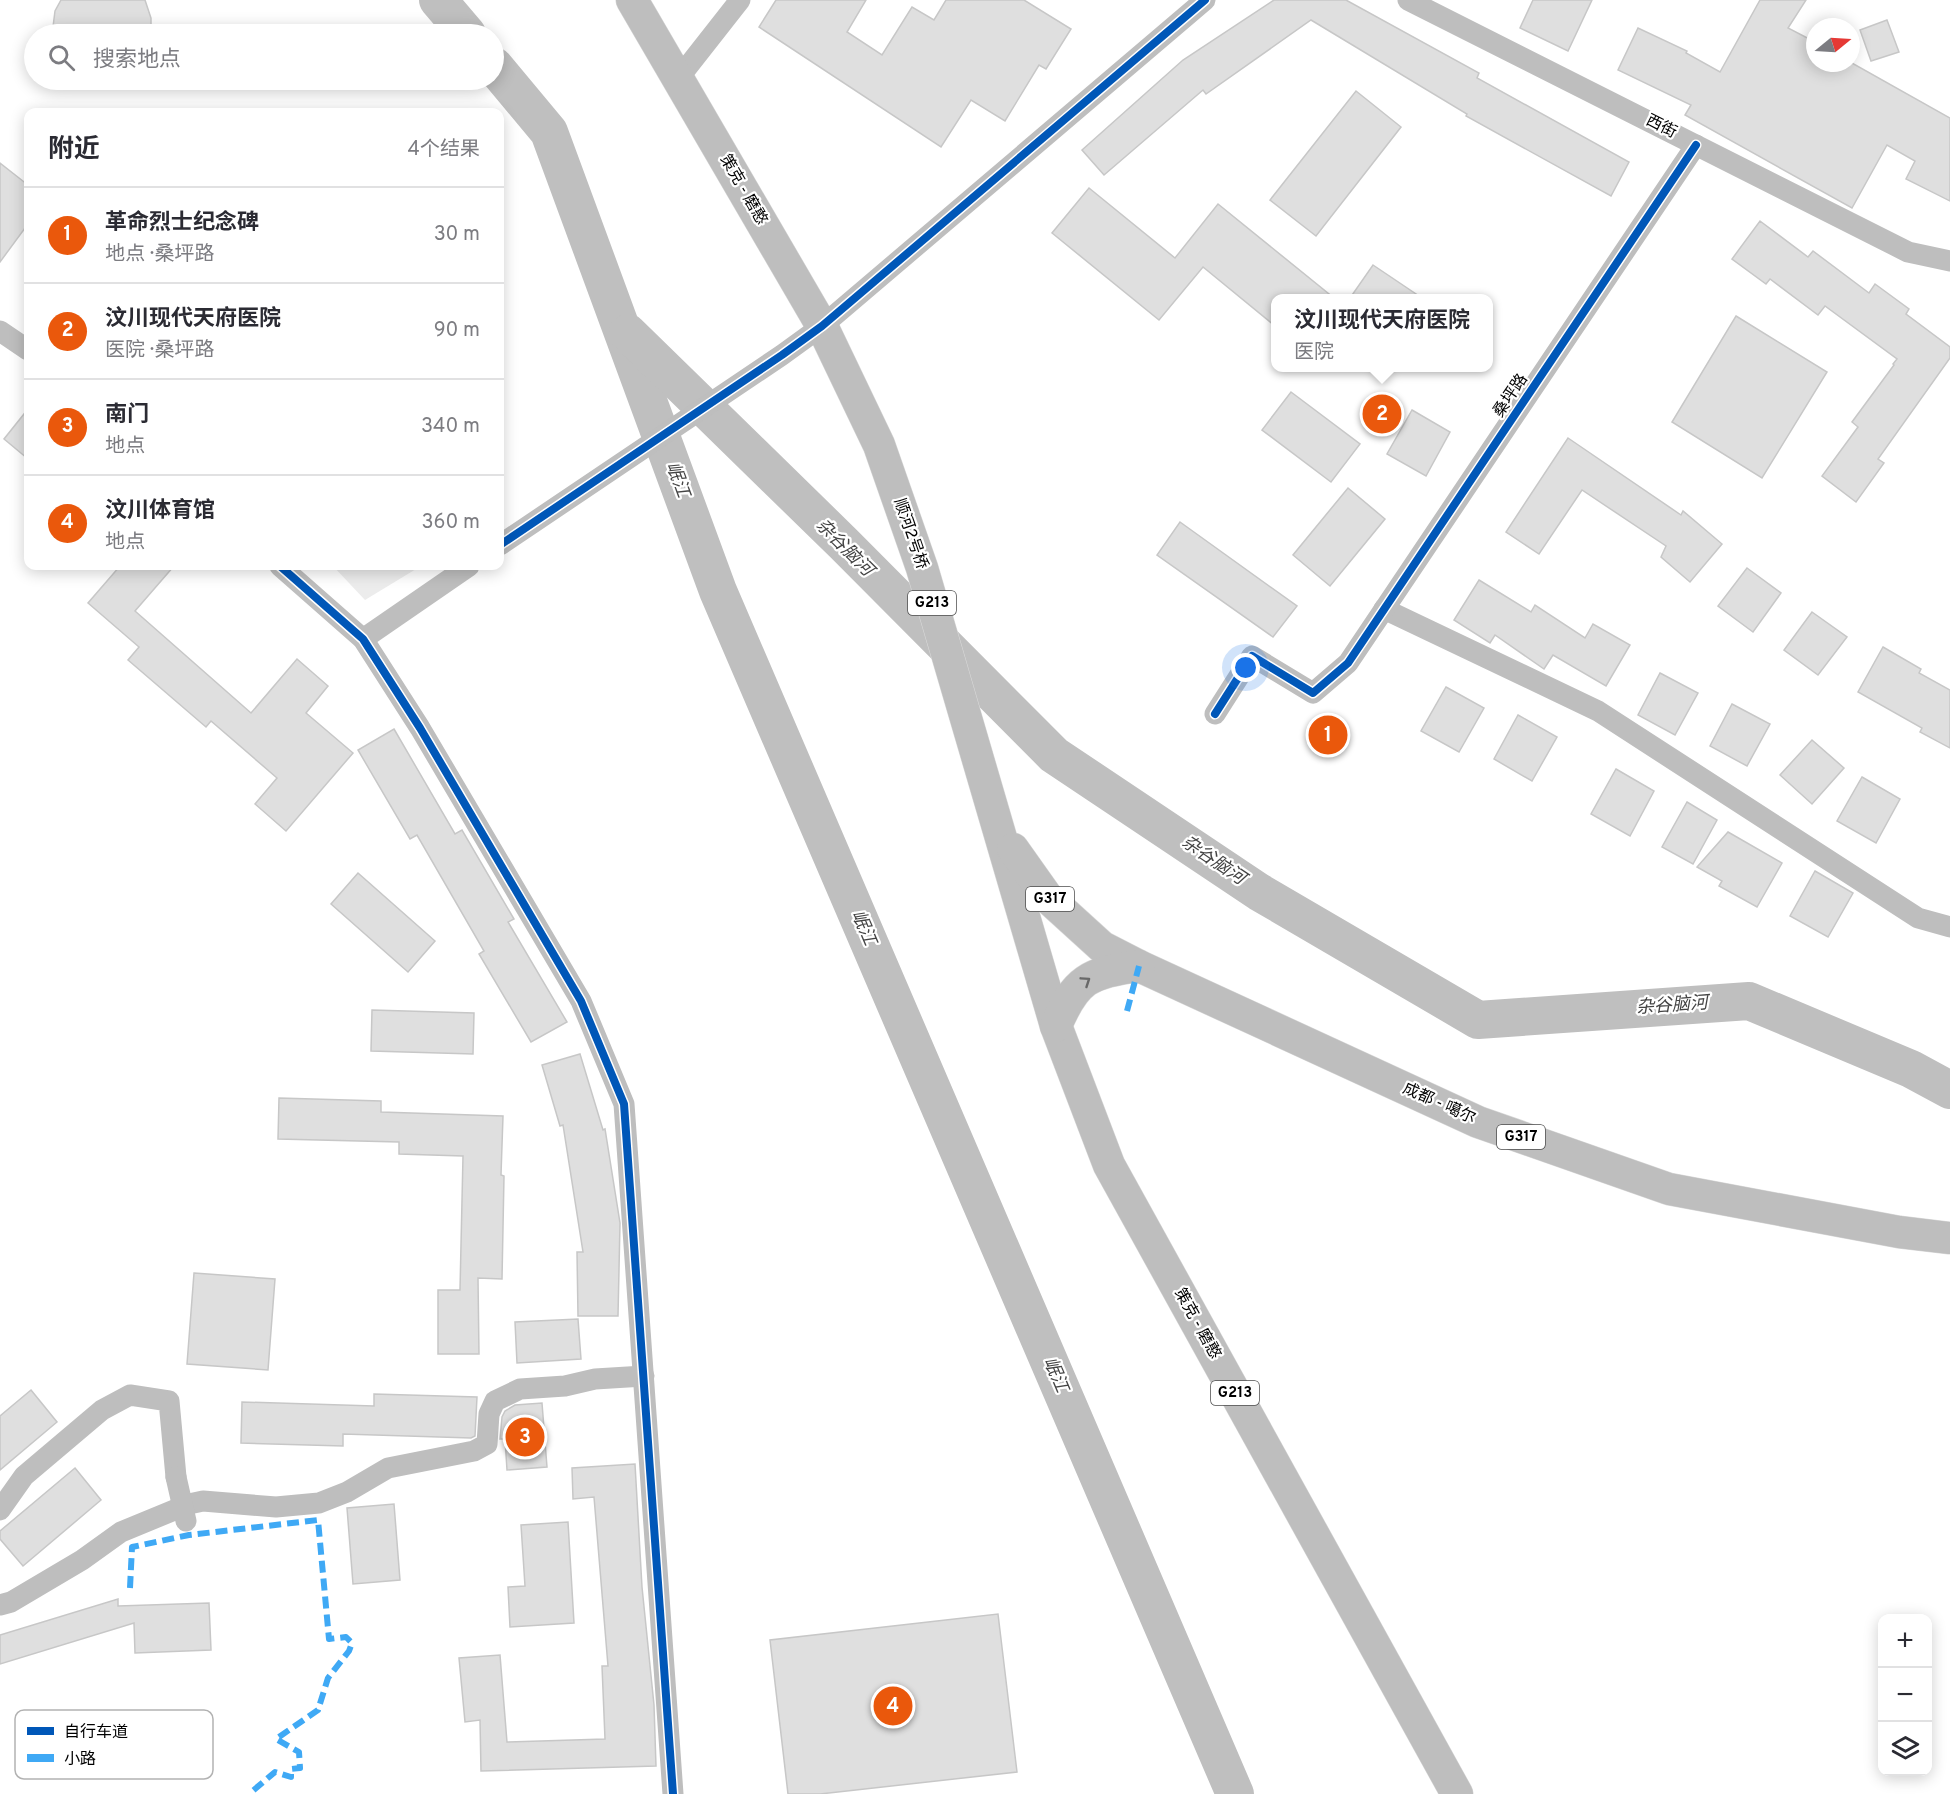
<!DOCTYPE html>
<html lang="zh">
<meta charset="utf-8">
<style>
:root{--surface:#fff;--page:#f7f7f7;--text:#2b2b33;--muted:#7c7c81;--line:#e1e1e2;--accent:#ea580c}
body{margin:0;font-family:Overpass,"Noto Sans SC",sans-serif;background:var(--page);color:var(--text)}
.controls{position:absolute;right:18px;bottom:18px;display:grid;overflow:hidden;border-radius:12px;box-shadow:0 3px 15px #0003}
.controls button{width:54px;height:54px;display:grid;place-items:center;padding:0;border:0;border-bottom:2px solid var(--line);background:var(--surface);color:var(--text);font:30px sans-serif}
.compass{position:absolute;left:1806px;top:18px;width:54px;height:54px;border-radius:50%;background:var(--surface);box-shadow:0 3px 15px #0003;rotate:72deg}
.you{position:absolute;left:1246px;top:668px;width:21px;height:21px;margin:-15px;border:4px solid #fff;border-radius:50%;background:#1a73e8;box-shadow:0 0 0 9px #1a73e833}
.badge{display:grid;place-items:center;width:39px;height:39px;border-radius:50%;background:var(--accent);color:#fff;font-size:20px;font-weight:700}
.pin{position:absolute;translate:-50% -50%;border:3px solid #fff;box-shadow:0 2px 6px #0006}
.popup{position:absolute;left:1271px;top:294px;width:222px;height:78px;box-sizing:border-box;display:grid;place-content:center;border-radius:12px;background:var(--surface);filter:drop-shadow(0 2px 4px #0005);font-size:20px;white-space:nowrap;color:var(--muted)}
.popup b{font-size:22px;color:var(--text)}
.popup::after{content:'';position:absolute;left:50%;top:100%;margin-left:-12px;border:12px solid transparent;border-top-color:var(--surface)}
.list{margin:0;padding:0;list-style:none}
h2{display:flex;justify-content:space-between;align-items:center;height:78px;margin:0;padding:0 24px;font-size:26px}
h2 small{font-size:20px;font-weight:400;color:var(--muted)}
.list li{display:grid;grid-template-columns:39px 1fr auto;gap:18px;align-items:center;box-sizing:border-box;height:96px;padding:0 24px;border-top:2px solid var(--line)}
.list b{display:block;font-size:22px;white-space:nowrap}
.list p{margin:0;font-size:20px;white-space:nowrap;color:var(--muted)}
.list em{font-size:20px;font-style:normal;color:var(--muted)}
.icon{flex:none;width:33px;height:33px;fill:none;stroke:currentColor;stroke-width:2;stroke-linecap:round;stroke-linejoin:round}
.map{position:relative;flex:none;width:1950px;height:1794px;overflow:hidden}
.search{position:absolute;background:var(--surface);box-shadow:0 3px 15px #0003;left:24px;top:24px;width:480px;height:66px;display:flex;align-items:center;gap:15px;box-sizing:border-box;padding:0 21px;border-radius:33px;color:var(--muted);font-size:22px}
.panel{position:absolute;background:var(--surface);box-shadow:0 3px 15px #0003;left:24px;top:108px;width:480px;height:462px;border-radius:12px}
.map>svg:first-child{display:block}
.green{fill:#ececec}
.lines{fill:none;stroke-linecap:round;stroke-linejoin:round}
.river{stroke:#bfbfbf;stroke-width:38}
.building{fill:#dfdfdf;stroke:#c7c7c7;stroke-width:1.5}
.highway-casing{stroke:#dbdbdb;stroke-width:33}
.minor{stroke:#bebebe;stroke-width:21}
.highway{stroke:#bebebe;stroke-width:32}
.minor-bridge{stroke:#bebebe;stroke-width:21}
.quiet{stroke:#3fa9f5;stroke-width:6;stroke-dasharray:12 6;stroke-linecap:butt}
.cycleway-casing{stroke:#fff;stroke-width:11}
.cycleway{stroke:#0057b8;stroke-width:8}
.oneway{stroke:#686868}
.labels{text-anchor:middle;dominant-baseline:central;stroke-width:4.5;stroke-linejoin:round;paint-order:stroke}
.shield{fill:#fff;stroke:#4c4c4c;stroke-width:1.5}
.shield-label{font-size:15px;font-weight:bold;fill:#000}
.street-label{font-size:16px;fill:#000;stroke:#fff}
.water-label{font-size:18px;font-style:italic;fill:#444;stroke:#fff}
.key{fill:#fff;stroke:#b2b2b2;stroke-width:1.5}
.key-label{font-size:16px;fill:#000}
</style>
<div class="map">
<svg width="1950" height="1794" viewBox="0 0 1950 1794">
<rect width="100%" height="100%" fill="#fff"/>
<polygon class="green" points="333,566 421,566 365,600"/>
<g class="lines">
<g class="river">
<polyline points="438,0 467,34"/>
<polyline points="494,66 549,132 718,591 1235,1794"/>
<polyline points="628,333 844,544 1054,755 1259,892 1478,1020 1749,1001 1911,1069 1950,1090"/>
</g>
</g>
<g class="building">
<polygon points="61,0 145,0 151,18 151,34 55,34 53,27 55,11"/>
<polygon points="776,0 866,0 847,32 882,55 912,7 934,20 946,0 1024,0 1071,29 1046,69 1039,65 1005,121 971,100 941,147 759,27"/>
<polygon points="1274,0 1346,0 1479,73 1477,78 1629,162 1611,196 1466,116 1467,114 1311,20 1206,94 1203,90 1104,175 1082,150 1183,60"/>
<polygon points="1533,0 1592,0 1568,51 1520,28"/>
<polygon points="1760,0 1806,0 1788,28 1815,42 1815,63 1852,63 1950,118 1950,201 1906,179 1915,161 1887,145 1852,208 1685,115 1691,105 1618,70 1638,28 1687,51 1686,53 1720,72"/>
<polygon points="1887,20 1899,52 1871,61 1860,30"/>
<polygon points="1356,91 1401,127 1316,236 1270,200"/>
<polygon points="0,163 28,185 28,224 0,262"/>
<polygon points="1089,188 1175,258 1218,204 1334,298 1275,298 1275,326 1203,267 1159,320 1052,233"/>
<polygon points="1760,221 1808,257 1813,251 1869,293 1875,284 1909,309 1906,314 1950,347 1950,358 1878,459 1884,463 1856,502 1822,476 1858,427 1852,422 1894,365 1893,364 1897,359 1825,306 1818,315 1770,279 1766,284 1732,259"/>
<polygon points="1373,265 1422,298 1350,298"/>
<polygon points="1736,316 1827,372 1762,478 1672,422"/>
<polygon points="1291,392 1360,444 1331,482 1262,430"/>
<polygon points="28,409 28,459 4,439"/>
<polygon points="1412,410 1450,432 1426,476 1387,454"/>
<polygon points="1568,438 1681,515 1683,511 1722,544 1690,582 1661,557 1666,546 1582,490 1539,554 1506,532"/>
<polygon points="1348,488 1385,519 1330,586 1293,555"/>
<polygon points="1180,522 1297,606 1273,637 1157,555"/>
<polygon points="120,566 174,566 135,611 251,713 297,659 328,686 306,713 353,753 286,831 255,804 277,778 211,721 206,727 128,660 139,647 88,603"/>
<polygon points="1747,568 1781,593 1753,632 1718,606"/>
<polygon points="1479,580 1531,612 1535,605 1585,638 1593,624 1630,645 1606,686 1553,655 1544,669 1495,635 1490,643 1454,620"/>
<polygon points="1812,612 1847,637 1818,675 1784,650"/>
<polygon points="1883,647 1921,669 1919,673 1950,690 1950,748 1920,732 1922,728 1858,692"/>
<polygon points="1660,673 1698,693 1675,735 1638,715"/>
<polygon points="1446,687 1484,708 1459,752 1421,731"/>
<polygon points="1732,704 1770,724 1747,766 1710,746"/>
<polygon points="1518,715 1557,737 1532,781 1494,759"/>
<polygon points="394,729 455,834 462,830 514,919 508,922 567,1022 531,1042 479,954 484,951 417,835 410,839 358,750"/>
<polygon points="1812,740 1844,768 1812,804 1780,775"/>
<polygon points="1616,769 1654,791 1630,836 1591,814"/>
<polygon points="1862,777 1900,799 1876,843 1837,821"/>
<polygon points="1687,802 1717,820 1693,864 1662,847"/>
<polygon points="1728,832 1782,863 1757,907 1719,886 1722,881 1697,867"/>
<polygon points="1815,871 1853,893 1828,937 1790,916"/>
<polygon points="358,873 435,941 408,972 331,904"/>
<polygon points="372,1010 474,1013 473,1054 371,1051"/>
<polygon points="580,1054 603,1130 605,1129 620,1223 618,1316 578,1316 577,1252 583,1252 563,1125 560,1126 542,1065"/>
<polygon points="279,1098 381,1101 381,1112 503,1116 501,1175 504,1176 502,1279 478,1278 479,1354 438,1354 438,1290 460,1290 463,1156 399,1154 399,1142 278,1139"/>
<polygon points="194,1273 275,1279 268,1370 187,1364"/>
<polygon points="578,1319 581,1359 517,1363 515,1322"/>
<polygon points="31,1390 57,1422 0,1470 0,1416"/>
<polygon points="374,1394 477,1397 475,1436 471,1438 343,1434 343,1446 241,1443 242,1402 374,1406"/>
<polygon points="542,1403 547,1467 507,1470 505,1439 500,1439 502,1417 505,1411 515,1405"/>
<polygon points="635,1464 642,1587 654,1705 656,1766 481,1771 480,1720 465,1722 459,1658 500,1655 507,1742 605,1739 602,1666 608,1666 594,1497 573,1499 572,1468"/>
<polygon points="75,1468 101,1500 23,1566 0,1539 0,1531"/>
<polygon points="394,1504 400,1580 353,1584 347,1508"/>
<polygon points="568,1522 574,1623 510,1627 508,1587 525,1586 521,1525"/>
<polygon points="118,1599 118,1606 209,1603 211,1650 135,1653 134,1623 0,1664 0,1635"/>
<polygon points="998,1614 1017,1772 820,1794 788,1794 770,1640"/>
</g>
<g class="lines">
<defs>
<g id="highway">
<polyline points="632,0 822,326 879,445 922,568 1056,1026 1109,1165 1457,1794"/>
<polyline points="1013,849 1047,897 1102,947 1139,966 1478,1122 1669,1189 1899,1232 1950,1238"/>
<path d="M 1056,1026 C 1075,980 1089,972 1139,966"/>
</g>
</defs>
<use href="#highway" class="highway-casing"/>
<g class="minor">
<polyline points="1408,0 1908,252 1950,261"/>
<polyline points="678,79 740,0"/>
<polyline points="0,331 28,350"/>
<polyline points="500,545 782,355 822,326 1205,0"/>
<polyline points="280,566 363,639 420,728 581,1001 624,1104 673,1794"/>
<polyline points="1384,609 1598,711 1918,918 1950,927"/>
<polyline points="363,639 469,566"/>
<polyline points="1215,714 1252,656 1313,693 1348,663 1696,145"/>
<polyline points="0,1510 24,1476 102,1410 130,1395 169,1401 176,1477"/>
<polyline points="0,1605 11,1602 82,1560 121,1532 189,1504 203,1501 276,1507 319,1503 347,1492 388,1468 474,1451 487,1444 489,1414 495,1401 520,1389 565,1386 595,1379 644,1376"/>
</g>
<use href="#highway" class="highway"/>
<polyline class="minor-bridge" points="176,1477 186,1521"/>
<g class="quiet">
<polyline points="1127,1011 1139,966"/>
<polyline points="130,1588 132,1547 189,1535 318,1520 329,1639 346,1637 352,1643 349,1651 328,1678 318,1710 276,1739 299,1752 300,1768 291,1769 291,1777 275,1772 249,1794"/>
</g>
<defs>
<g id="cycleway">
<polyline points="500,545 782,355 822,326 1205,0"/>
<polyline points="280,566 363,639 420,728 581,1001 624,1104 673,1794"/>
<polyline points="1215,714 1252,656 1313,693 1348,663 1696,145"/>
</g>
</defs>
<use href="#cycleway" class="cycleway-casing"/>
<use href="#cycleway" class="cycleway"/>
</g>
<defs><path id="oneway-chevron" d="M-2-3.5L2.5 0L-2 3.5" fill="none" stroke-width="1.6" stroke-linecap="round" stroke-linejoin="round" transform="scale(1.5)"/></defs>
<use class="oneway" href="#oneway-chevron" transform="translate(1086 981) rotate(-34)"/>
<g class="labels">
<g class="shield">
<rect x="908" y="591" width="48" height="24" rx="4.5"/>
<rect x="1026" y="887" width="48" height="24" rx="4.5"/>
<rect x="1497" y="1125" width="48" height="24" rx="4.5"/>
<rect x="1211" y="1381" width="48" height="24" rx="4.5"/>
</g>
<g class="shield-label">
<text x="932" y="603">G213</text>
<text x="1050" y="899">G317</text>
<text x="1521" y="1137">G317</text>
<text x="1235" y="1393">G213</text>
</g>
<g class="street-label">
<text transform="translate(1661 127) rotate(27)">西街</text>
<text transform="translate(743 190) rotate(60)">策克 - 磨憨</text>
<text transform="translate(1511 396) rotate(-56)">桑坪路</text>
<text transform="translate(910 534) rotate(71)">顺河2号桥</text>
<text transform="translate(1439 1104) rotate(24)">成都 - 噶尔</text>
<text transform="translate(1197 1324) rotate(61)">策克 - 磨憨</text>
</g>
<g class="water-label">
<text transform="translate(677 480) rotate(70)">岷江</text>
<text transform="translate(844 548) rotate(45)">杂谷脑河</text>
<text transform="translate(1213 861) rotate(34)">杂谷脑河</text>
<text transform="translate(863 928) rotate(67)">岷江</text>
<text transform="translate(1672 1006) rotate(-4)">杂谷脑河</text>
<text transform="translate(1055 1375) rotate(67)">岷江</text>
</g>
</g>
<rect x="15" y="1710" width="198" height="69" rx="9" class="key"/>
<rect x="27" y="1727" width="27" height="8" fill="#0057b8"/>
<rect x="27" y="1754" width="27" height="8" fill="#3fa9f5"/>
<g class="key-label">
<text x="64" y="1737">自行车道</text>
<text x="64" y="1764">小路</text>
</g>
</svg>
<div class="controls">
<button>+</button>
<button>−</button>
<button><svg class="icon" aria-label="layers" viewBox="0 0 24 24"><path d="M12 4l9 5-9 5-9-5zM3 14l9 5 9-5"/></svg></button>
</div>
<svg class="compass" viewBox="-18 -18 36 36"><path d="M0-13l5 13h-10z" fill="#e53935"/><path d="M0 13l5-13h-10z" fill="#7c7c81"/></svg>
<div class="you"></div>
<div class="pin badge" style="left:1328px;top:735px">1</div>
<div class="pin badge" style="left:1382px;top:414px">2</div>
<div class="popup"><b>汶川现代天府医院</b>医院</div>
<div class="pin badge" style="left:525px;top:1437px">3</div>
<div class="pin badge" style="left:893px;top:1706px">4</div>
<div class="search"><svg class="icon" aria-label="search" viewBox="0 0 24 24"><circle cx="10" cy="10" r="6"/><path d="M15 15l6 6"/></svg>搜索地点</div>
<section class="panel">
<h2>附近<small>4个结果</small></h2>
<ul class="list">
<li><span class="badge">1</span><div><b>革命烈士纪念碑</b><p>地点 · 桑坪路</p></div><em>30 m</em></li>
<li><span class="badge">2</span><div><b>汶川现代天府医院</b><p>医院 · 桑坪路</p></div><em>90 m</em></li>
<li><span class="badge">3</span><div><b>南门</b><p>地点</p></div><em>340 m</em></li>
<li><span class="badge">4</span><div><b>汶川体育馆</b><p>地点</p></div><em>360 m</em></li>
</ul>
</section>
</div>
